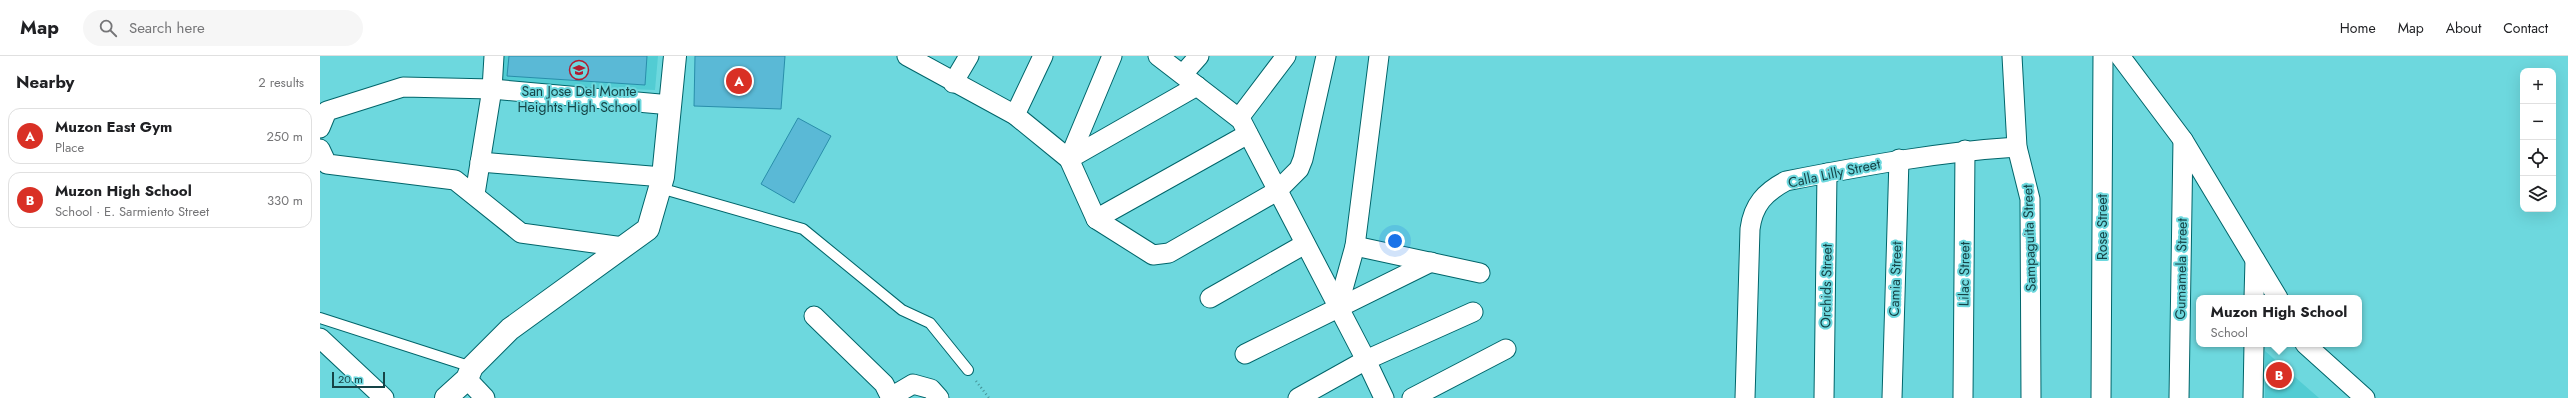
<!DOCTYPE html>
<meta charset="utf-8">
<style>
:root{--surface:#fff;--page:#f6f6f6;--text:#202124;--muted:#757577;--line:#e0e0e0;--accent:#d93025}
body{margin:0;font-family:Jost,sans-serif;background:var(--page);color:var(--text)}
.controls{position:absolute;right:12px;top:12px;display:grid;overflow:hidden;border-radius:8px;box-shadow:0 4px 16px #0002}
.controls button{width:36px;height:36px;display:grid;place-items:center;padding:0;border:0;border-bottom:1px solid var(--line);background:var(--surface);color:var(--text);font:20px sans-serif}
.scale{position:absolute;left:12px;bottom:10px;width:53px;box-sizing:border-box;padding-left:4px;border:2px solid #164447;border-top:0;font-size:11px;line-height:14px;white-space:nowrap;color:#164447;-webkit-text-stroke:3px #6dd8de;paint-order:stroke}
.you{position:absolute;left:1075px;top:185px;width:14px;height:14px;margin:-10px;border:3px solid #fff;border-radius:50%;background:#1a73e8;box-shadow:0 0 0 6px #1a73e833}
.badge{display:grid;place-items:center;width:26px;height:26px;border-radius:50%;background:var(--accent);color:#fff;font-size:13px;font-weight:700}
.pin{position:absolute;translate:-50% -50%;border:2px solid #fff;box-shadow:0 1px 4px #0006}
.popup{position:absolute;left:1876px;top:239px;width:166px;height:52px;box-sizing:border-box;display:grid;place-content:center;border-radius:8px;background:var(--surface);filter:drop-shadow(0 1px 3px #0005);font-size:13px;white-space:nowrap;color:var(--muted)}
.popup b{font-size:15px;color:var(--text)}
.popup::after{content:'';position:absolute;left:50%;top:100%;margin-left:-8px;border:8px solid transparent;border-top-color:var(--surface)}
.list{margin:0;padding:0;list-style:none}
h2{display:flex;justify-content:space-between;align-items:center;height:52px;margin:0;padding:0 16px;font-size:17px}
h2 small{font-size:13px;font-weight:400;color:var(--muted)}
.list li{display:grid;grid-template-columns:26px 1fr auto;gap:12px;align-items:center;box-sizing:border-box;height:56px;margin:0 8px 8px;padding:0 8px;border:1px solid var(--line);border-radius:12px}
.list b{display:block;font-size:15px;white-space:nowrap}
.list p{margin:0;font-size:13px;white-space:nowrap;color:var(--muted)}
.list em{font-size:13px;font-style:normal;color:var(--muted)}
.icon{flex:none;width:22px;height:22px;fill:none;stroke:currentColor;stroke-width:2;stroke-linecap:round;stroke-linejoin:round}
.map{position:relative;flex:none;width:2248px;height:342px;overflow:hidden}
header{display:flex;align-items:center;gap:24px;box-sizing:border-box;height:56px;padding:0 20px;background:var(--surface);border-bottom:1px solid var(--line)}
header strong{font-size:19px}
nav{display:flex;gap:22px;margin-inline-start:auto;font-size:14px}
.search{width:280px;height:36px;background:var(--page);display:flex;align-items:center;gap:10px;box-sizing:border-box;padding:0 14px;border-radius:22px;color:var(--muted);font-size:15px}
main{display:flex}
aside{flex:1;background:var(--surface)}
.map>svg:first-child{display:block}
.built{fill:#52ccd3}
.building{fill:#5ab9d6;stroke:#298eaa}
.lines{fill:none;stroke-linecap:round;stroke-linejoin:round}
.service-casing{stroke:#00656a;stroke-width:12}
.minor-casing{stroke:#00656a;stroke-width:21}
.tertiary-casing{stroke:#00656a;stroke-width:24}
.path{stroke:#459498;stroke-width:2.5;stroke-dasharray:1 3;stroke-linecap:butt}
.service{stroke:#fff;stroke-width:10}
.minor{stroke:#fff;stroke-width:19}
.tertiary{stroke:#fff;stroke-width:22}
.labels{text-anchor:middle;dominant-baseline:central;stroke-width:4;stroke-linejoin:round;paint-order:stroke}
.poi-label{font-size:14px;fill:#164447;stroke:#6dd8de}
.street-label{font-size:14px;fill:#164447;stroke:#6dd8de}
</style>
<header>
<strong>Map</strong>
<div class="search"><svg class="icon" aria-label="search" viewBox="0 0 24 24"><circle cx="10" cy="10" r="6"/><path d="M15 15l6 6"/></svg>Search here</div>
<nav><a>Home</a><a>Map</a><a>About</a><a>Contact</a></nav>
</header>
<main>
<aside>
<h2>Nearby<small>2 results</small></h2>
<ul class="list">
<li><span class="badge">A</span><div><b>Muzon East Gym</b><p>Place</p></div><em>250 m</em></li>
<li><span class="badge">B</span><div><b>Muzon High School</b><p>School · E. Sarmiento Street</p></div><em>330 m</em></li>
</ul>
</aside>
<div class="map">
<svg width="2248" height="342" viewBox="0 0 2248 342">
<rect width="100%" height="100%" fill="#6dd8de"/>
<g class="built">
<polygon points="182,0 338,0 335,34 180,28"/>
<polygon points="1945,295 1999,342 1945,342"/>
</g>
<g class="building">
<polygon points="189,0 327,0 325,29 187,20"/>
<polygon points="375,0 465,0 461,53 374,50"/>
<polygon points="478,62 511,80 474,147 441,128"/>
</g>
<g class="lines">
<defs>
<g id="service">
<polyline points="340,132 483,173 582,254 610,267 648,314"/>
<polyline points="0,262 152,311"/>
</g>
<g id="minor">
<polyline points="587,0 695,59 749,103 877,30"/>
<polyline points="792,0 749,103 776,163 833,199 849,197 957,135 979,113 983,103 1006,0"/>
<polyline points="838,0 921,64 1046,304 1064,342"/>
<polyline points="1692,0 1697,91 1710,143 1711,342"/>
<polyline points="1800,0 1863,84 1958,242"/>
<polyline points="863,18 879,0"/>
<polyline points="633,27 649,0"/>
<polyline points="695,59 723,0"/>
<polyline points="919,62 966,0"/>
<polyline points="0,72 7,55 83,31 172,33 351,49"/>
<polyline points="0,93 7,108 135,124 201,177 303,191"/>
<polyline points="160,106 343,121"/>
<polyline points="155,138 172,33 174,0"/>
<polyline points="776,163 928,78"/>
<polyline points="1035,190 1160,217"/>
<polyline points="890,242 985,188"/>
<polyline points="1934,242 1935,204"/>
<polyline points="1018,251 1035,190 1059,0"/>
<polyline points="494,260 564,328 571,342"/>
<polyline points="0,282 64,342"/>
<polyline points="1985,288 2045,342"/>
<polyline points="925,298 1111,206"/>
<polyline points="147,323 165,342"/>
<polyline points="571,341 593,328 611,333 619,342"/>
<polyline points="978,342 1046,304 1153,256"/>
<polyline points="1092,342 1186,293"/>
<path d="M 1425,342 L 1430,173 C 1433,149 1445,136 1466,125 C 1543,110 1618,96 1697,91"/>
<polyline points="1504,342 1507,117"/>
<polyline points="1572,342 1579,103"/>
<polyline points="1643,342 1645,94"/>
<polyline points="1781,342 1783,0"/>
<polyline points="1859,342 1863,84"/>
<polyline points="1933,342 1934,288"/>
</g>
<polyline id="tertiary" points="126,342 147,323 152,311 190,273 328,173 343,121 355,0"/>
</defs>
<use href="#service" class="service-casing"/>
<use href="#minor" class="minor-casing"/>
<use href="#tertiary" class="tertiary-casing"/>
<polyline class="path" points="656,325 669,342"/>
<use href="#service" class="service"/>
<use href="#minor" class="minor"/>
<use href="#tertiary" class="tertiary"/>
</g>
<defs>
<symbol id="school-ring" viewBox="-11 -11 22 22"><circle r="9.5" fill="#6dd8de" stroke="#b01c31" stroke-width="1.5"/><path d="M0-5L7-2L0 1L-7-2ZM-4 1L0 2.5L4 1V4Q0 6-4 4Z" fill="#b01c31"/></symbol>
</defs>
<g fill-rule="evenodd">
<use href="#school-ring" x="248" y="3" width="22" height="22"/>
</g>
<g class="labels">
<g class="poi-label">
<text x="259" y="35">San Jose Del Monte<tspan x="259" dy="16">Heights High School</tspan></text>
</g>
<g class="street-label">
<text transform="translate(1514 117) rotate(-12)">Calla Lilly Street</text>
<text transform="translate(1782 171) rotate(-90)">Rose Street</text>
<text transform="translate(1709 182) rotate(-92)">Sampaguita Street</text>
<text transform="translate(1861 213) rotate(-89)">Gumamela Street</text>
<text transform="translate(1644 218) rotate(-89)">Lilac Street</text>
<text transform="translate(1575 223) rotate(-88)">Camia Street</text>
<text transform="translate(1506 230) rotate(-89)">Orchids Street</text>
</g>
</g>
</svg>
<div class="controls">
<button>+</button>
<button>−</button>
<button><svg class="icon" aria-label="locate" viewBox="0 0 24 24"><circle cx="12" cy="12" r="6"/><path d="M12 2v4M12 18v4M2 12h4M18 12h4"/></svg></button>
<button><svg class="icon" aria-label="layers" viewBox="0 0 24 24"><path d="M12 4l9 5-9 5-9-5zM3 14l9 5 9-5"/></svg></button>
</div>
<div class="scale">20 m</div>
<div class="you"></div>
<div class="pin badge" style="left:419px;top:25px">A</div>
<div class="pin badge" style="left:1959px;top:319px">B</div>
<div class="popup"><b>Muzon High School</b>School</div>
</div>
</main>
